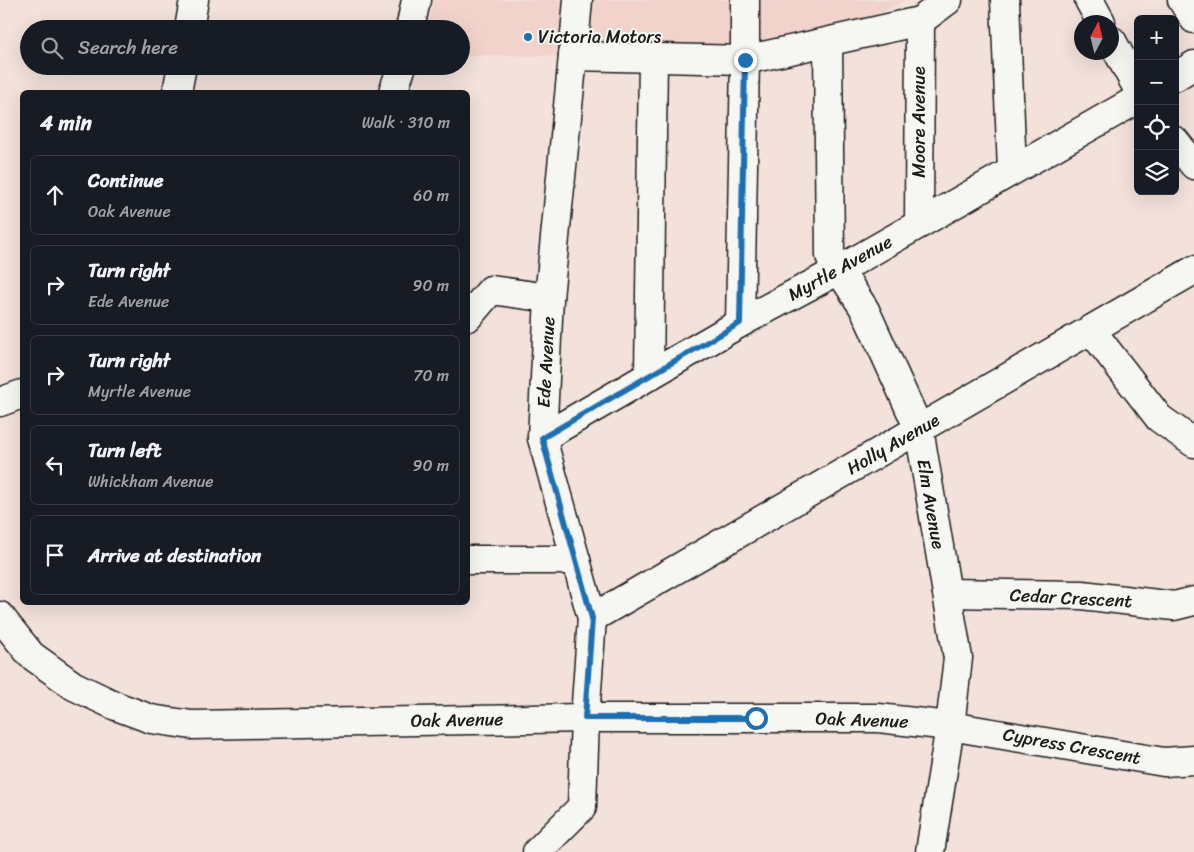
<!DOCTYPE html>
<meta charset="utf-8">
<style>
:root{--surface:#171b24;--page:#20242c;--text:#f1f3f6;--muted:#9ea1a6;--line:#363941}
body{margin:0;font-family:Sriracha,sans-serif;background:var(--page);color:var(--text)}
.controls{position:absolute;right:15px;top:15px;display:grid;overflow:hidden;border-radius:8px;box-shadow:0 5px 20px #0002}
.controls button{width:45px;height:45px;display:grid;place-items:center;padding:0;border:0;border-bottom:1px solid var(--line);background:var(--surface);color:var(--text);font:25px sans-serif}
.compass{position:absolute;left:1074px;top:15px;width:45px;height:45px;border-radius:50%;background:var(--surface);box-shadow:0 5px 20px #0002;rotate:7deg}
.stop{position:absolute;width:15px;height:15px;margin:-11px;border:4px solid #1f6fb2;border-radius:50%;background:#fff}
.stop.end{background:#1f6fb2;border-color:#fff;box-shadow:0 1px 5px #0008}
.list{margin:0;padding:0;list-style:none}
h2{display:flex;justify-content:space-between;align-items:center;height:65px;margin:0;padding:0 20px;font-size:21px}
h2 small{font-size:16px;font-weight:400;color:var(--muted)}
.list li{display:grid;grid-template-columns:32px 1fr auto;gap:15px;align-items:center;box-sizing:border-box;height:80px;margin:0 10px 10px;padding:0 10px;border:1px solid var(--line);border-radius:8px}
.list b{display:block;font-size:19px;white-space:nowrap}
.list p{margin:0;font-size:16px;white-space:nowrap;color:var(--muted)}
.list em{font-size:16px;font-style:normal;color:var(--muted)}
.icon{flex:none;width:28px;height:28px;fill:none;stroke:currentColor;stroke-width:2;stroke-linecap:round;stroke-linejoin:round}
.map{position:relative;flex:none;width:1194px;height:852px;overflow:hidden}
.search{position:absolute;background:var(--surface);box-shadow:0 5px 20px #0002;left:20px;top:20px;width:450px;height:55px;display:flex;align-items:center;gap:12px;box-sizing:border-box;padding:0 18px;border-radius:28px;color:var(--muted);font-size:19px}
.panel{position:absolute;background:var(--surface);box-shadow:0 5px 20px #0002;left:20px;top:90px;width:450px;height:515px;border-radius:8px}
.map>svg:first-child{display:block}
.built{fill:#f1d3cb}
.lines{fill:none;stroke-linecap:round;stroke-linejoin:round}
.minor-casing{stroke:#1c1c1c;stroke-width:31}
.minor{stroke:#f6f6f2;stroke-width:28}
.route{stroke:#1f6fb2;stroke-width:6}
.poi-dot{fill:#1f6fb2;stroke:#f6f6f2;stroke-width:2}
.labels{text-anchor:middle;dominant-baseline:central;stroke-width:4;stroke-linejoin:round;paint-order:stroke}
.poi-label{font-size:18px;fill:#1c1c1c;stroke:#f6f6f2;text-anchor:start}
.street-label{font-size:18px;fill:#1c1c1c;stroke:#f6f6f2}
</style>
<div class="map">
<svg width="1194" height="852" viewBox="0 0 1194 852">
<rect width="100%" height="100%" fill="#f3e1db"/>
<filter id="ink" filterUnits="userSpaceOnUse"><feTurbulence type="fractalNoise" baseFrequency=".02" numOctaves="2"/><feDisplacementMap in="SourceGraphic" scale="10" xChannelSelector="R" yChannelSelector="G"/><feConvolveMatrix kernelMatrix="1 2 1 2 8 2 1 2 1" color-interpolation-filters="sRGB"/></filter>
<g filter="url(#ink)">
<polygon class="built" points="435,0 905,0 856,26 766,46 662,50 560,44 559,56 488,55 461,57 461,29 428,29 433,2"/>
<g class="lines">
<defs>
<g id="minor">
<polyline points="1005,0 1012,170"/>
<polyline points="1089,0 1101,22"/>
<polyline points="1182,0 1194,19"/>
<polyline points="189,29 194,0"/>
<polyline points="410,29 415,5 417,0"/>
<polyline points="1112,41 1138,89"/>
<polyline points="828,42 830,256 865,310 919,429 958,658 950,726 930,852"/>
<polyline points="573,56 745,60 920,21 948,0"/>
<polyline points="1175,77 1194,65"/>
<polyline points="177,92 182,66"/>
<polyline points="393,92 402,66"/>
<polyline points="1175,141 1194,165"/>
<polyline points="919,224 920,21"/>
<polyline points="468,317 491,290 549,298"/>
<polyline points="740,323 745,60 745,0"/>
<polyline points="1091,330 1159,418 1194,443"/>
<polyline points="649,376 653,58"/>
<polyline points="0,402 22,394"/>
<polyline points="542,438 740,323 839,270 1138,99"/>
<polyline points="468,560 576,560"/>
<polyline points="947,593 1082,595 1174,606 1194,601"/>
<polyline points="0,616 6,624 31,655 74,686 116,706 151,719 192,725 585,718 878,718 950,726 1164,762 1194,760"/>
<polyline points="592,618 1194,270"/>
<polyline points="537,852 582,807 585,718 592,618 542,438 549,298 573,56 578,0"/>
</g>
</defs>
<use href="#minor" class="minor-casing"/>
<use href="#minor" class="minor"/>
</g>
</g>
<g class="lines" filter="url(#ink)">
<polyline class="route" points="745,60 740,323 542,438 592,618 585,718 756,718"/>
</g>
<circle class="poi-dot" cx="528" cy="37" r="5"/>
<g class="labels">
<g class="poi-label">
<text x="538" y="37">Victoria Motors</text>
</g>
<g class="street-label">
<text transform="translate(919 122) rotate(-90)">Moore Avenue</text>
<text transform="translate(840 268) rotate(-29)">Myrtle Avenue</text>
<text transform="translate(546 362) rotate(-87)">Ede Avenue</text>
<text transform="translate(893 444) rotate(-30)">Holly Avenue</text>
<text transform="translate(931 504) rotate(80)">Elm Avenue</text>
<text transform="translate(1071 598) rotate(3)">Cedar Crescent</text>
<text transform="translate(457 720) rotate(-1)">Oak Avenue</text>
<text transform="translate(862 720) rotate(2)">Oak Avenue</text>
<text transform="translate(1072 746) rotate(10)">Cypress Crescent</text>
</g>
</g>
</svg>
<div class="controls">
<button>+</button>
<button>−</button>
<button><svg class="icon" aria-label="locate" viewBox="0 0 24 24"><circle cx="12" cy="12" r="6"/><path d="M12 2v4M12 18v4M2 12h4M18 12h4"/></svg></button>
<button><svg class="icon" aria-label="layers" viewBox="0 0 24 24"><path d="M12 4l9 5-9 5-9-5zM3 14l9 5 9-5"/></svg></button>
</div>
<svg class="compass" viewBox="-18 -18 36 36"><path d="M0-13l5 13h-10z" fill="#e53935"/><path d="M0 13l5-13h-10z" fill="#9ea1a6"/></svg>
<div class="stop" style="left:756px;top:718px"></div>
<div class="stop end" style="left:745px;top:60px"></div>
<div class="search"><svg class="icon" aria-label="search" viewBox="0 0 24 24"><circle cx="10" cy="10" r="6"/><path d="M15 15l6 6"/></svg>Search here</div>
<section class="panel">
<h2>4 min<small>Walk · 310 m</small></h2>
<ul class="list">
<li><svg class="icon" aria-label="ahead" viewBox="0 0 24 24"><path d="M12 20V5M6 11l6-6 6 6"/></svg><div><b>Continue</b><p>Oak Avenue</p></div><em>60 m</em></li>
<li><svg class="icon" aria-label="right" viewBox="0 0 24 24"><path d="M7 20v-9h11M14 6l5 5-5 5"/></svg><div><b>Turn right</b><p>Ede Avenue</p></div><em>90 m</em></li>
<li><svg class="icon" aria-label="right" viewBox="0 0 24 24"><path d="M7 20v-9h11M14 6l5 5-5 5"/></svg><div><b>Turn right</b><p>Myrtle Avenue</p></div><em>70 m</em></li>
<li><svg class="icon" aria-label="left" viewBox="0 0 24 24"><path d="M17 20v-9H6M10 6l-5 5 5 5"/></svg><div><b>Turn left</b><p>Whickham Avenue</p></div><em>90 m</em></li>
<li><svg class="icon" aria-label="arrive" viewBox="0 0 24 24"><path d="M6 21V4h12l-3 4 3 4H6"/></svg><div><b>Arrive at destination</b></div></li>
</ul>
</section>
</div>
